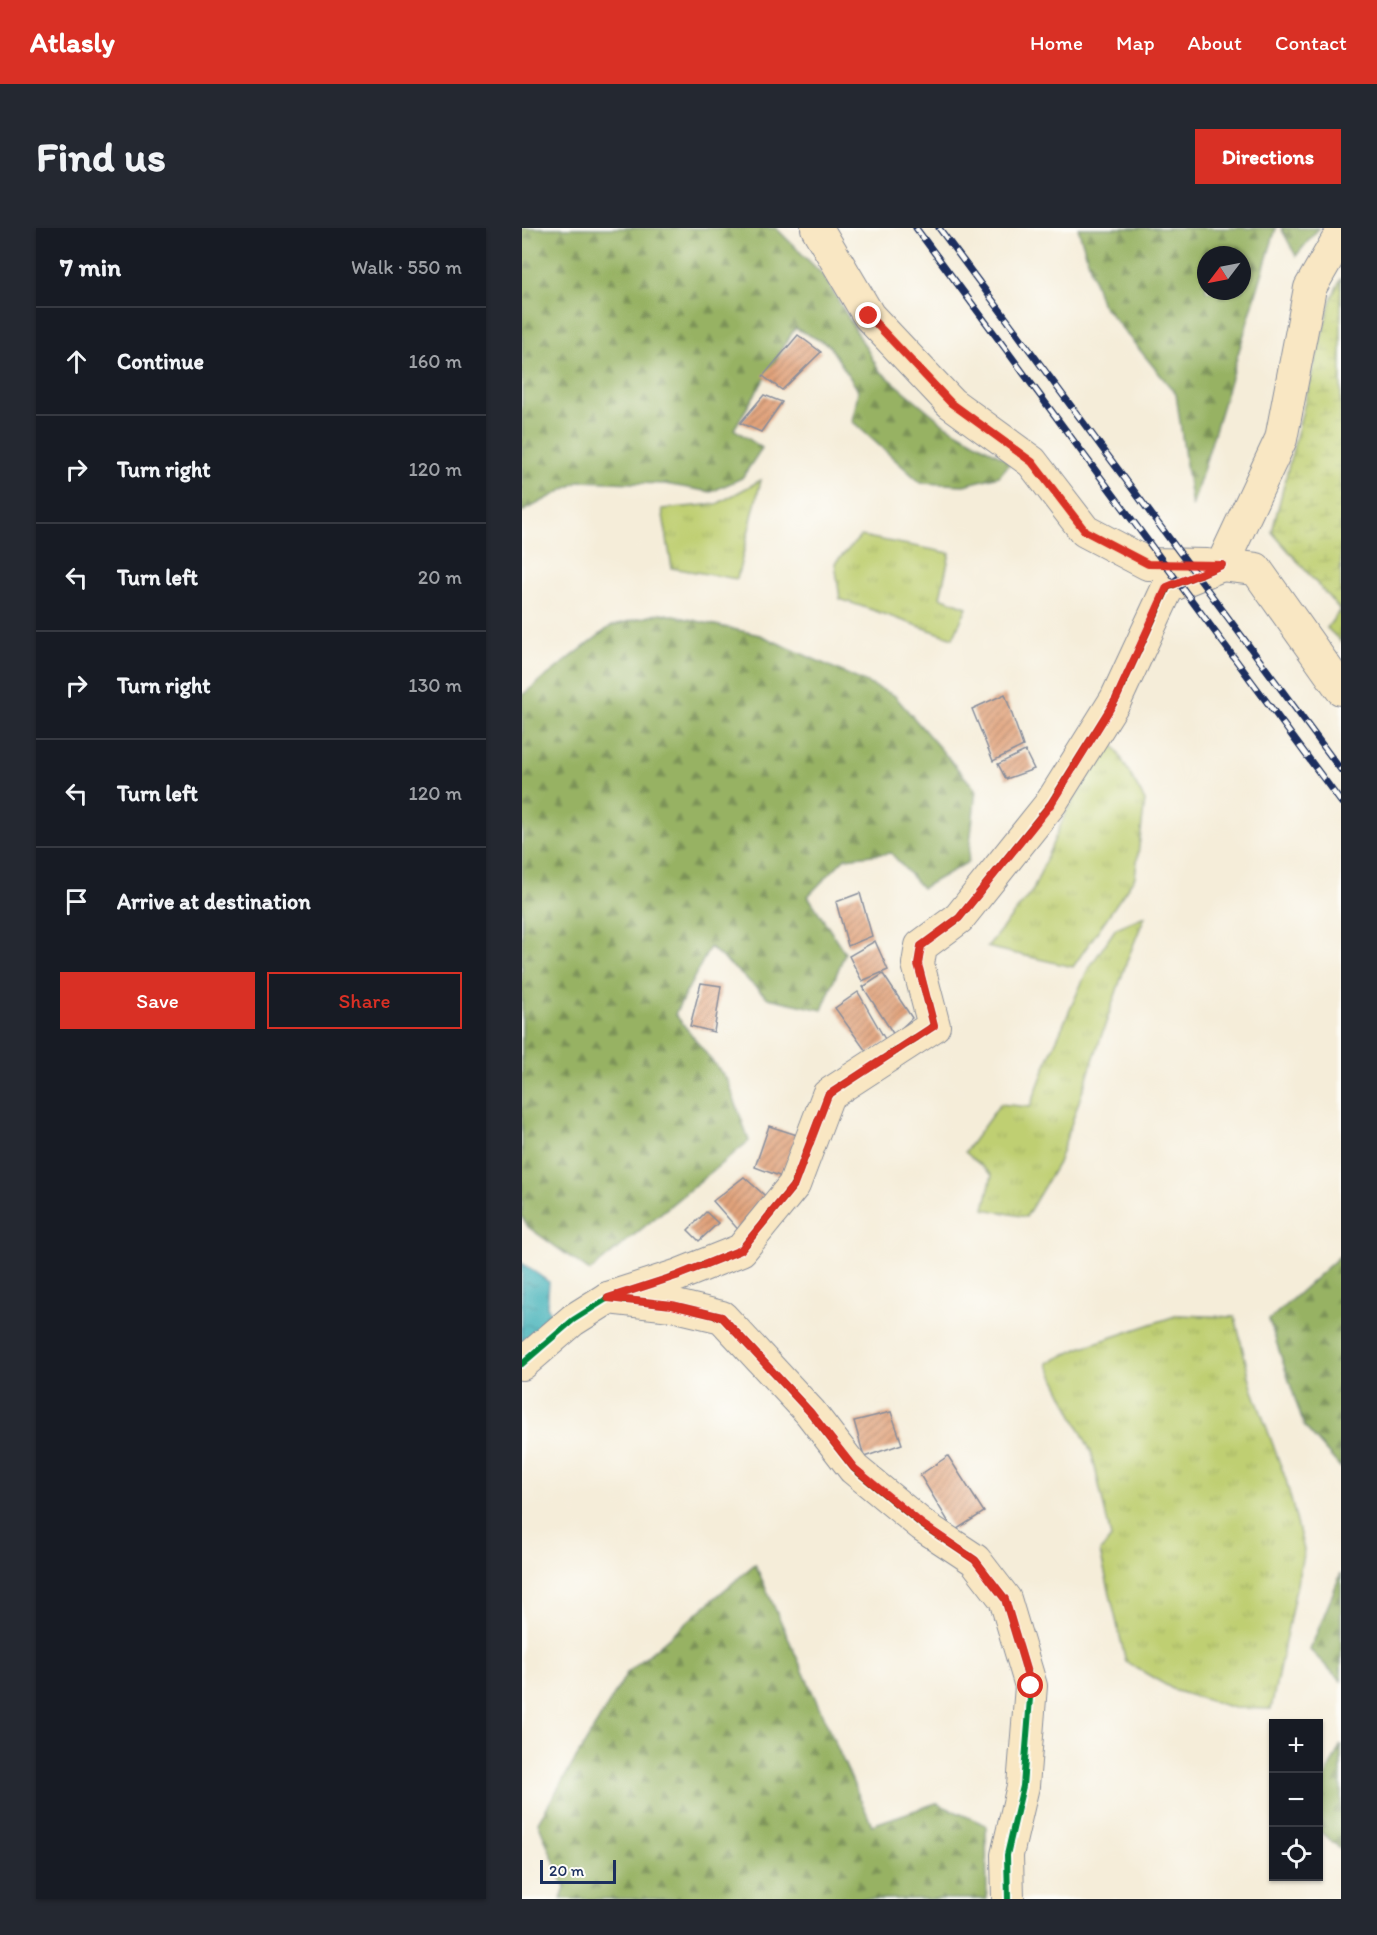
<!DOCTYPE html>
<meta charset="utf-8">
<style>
:root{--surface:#171b24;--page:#242831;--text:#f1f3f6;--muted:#9ea1a6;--line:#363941;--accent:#d93025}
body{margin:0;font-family:Itim,sans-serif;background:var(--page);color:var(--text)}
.controls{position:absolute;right:18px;bottom:18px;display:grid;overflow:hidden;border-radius:0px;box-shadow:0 2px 4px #0004}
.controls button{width:54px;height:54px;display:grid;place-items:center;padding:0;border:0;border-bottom:2px solid var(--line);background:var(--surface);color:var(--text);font:30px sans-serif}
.compass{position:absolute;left:675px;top:18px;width:54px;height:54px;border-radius:50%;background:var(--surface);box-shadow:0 2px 4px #0004;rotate:238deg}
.scale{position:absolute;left:18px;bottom:15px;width:76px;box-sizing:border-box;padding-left:6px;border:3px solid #1b2f5e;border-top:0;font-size:16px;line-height:21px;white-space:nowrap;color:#1b2f5e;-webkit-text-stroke:4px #fdfcf7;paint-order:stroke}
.stop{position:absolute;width:18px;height:18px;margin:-14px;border:4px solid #d93025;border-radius:50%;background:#fff}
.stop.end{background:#d93025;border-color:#fff;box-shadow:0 2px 6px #0008}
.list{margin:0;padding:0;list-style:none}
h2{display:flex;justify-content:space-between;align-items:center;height:78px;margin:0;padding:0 24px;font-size:26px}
h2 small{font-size:20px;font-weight:400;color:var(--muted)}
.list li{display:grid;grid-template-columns:39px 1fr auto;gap:18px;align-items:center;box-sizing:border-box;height:108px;padding:0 24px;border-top:2px solid var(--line)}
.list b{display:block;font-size:22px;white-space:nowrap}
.list em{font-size:20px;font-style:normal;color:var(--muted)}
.actions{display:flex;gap:12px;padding:18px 24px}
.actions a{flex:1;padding:14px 0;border:2px solid var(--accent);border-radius:0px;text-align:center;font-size:21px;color:var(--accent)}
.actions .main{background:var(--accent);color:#fff}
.icon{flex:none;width:33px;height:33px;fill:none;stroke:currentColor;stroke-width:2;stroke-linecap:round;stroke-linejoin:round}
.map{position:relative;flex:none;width:819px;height:1671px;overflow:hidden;border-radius:0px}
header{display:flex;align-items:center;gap:36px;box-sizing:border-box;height:84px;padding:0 30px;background:var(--accent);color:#fff}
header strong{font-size:28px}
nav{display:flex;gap:33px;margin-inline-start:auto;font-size:21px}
.intro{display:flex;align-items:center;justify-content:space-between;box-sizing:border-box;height:144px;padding:0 36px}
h1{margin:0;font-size:42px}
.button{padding:15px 27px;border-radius:0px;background:var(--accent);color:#fff;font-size:21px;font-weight:700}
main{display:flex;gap:36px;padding:0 36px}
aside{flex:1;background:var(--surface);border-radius:0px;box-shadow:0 2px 4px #0004}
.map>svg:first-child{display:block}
.grass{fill:url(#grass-tufts);stroke:#6d7f68;stroke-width:1.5}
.forest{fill:url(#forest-firs);stroke:#597061;stroke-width:1.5;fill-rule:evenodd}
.wetland{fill:url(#wetland-marsh);stroke:#6d7f68;stroke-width:1.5}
.water{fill:url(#water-ripples);stroke:#2e708b;stroke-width:1.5}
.building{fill:url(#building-hatch)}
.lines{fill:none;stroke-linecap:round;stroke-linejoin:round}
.secondary-casing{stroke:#888e9c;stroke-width:34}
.secondary{stroke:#f9e7c3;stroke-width:32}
.rail-casing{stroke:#1b2f5e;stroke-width:7}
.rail{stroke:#fdfcf7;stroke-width:4.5;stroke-dasharray:14;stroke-linecap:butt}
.cycleway-casing{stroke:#fdfcf7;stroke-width:10}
.cycleway{stroke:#00873e;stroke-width:6}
.route{stroke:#d93025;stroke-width:8}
</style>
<header>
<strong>Atlasly</strong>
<nav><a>Home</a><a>Map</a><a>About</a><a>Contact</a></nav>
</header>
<div class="intro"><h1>Find us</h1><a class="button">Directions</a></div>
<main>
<aside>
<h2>7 min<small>Walk · 550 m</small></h2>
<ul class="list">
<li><svg class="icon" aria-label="ahead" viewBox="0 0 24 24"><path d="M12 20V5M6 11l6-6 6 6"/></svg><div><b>Continue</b></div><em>160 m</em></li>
<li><svg class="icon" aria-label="right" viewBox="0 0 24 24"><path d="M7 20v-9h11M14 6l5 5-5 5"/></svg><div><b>Turn right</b></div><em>120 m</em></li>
<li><svg class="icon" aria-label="left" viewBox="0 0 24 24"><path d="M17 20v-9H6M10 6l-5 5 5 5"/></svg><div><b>Turn left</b></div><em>20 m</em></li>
<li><svg class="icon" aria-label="right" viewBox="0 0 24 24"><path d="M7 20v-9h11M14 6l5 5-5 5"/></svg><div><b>Turn right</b></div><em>130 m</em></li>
<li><svg class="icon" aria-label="left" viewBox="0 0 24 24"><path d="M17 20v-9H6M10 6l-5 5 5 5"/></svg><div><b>Turn left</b></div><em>120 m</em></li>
<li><svg class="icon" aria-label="arrive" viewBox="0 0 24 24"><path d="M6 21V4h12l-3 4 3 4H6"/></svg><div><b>Arrive at destination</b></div></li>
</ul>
<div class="actions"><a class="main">Save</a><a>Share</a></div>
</aside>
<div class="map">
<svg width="819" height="1671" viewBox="0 0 819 1671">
<defs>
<pattern id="grass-tufts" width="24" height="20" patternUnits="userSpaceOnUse" patternTransform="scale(1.5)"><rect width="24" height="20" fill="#bfcf72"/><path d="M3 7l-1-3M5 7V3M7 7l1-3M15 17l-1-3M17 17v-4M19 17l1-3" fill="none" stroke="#a4b265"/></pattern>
<pattern id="forest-firs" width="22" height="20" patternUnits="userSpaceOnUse" patternTransform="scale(1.5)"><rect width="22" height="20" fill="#97b264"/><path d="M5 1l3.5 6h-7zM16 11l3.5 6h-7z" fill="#7a9156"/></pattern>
<pattern id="wetland-marsh" width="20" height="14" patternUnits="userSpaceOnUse" patternTransform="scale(1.5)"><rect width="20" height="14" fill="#bfcf72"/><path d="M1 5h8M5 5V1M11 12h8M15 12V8" fill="none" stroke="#a4b265"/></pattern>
<pattern id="water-ripples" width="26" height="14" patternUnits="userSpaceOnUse" patternTransform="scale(1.5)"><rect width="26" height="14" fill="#40b0b8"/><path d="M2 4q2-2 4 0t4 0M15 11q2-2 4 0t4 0" fill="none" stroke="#359099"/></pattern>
<pattern id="building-hatch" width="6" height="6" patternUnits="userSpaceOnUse" patternTransform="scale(1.5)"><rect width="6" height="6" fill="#e1a37b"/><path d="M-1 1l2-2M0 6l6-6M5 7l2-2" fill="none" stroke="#b68568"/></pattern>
</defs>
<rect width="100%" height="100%" fill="#fdfcf7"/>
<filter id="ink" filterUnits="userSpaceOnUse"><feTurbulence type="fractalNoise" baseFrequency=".0167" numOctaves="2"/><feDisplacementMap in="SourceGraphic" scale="12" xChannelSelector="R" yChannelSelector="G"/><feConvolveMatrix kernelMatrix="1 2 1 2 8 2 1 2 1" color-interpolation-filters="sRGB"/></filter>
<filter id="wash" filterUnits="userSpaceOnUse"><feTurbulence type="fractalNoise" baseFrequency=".008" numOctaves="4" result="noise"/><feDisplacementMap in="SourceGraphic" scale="24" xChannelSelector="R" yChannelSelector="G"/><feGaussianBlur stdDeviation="1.35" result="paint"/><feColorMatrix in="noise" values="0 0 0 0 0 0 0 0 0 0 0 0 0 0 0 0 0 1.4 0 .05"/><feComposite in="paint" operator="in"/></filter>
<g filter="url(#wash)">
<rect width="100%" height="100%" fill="#f5edd9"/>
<g class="grass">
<polygon points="239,252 215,351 150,340 140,281 195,276"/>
<polygon points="339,308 428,325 418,369 445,379 431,410 318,371 313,335"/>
<polygon points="589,512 623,573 613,649 551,739 465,719 511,662 544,584"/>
<polygon points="623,688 606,730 536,935 504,989 462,981 470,947 443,924 478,876 508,879 527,829 565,743 594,700"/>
<polygon points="656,1087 713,1089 730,1160 764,1252 782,1322 749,1481 712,1480 654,1463 604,1434 578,1324 589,1310 570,1226 525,1135 558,1120"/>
</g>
<g class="forest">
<polygon points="0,0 254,0 302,48 357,142 423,197 489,234 477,248 442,257 399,255 331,194 336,162 307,117 273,100 212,201 240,220 220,250 189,264 143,256 58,253 0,284"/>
<path d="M 556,0 L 754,0 L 670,279 L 654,166 L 579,75 ZM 684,27 L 720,27 L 720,63 L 684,63 Z"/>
<polygon points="759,0 797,0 774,28"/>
<polygon points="139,385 238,407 372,467 454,562 446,634 400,660 369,625 323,630 286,668 323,725 300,782 246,770 188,719 153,786 206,853 227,913 68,1043 6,999 0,988 0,467 89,398"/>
<polygon points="819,1027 819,1240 782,1198 747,1092"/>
<polygon points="233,1336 350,1597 414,1575 464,1597 465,1671 39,1671 43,1660 16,1594 105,1445"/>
<polygon points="819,1345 819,1453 788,1422"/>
<polygon points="819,1516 819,1621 797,1603 797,1562"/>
</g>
<polygon class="wetland" points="819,50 819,414 805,400 818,382 750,304 809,71"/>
<polygon class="water" points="0,1035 27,1054 25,1078 32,1092 0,1119"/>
<g id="blocks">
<g class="building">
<polygon points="276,107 299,124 260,162 241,148"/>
<polygon points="242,167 260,174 239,204 218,195"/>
<polygon points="483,466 501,518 471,533 450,481"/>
<polygon points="503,523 512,541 484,551 476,536"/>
<polygon points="338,665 350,708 326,718 314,674"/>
<polygon points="353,713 366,742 340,753 327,728"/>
<polygon points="361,746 390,790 372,807 341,759"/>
<polygon points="179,755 199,758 192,804 168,798"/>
<polygon points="336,764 364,813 346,826 313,780"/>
<polygon points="247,898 275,907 260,949 233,939"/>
<polygon points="222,949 250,974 220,1006 191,973"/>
<polygon points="184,984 196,995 177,1013 166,1002"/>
<polygon points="369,1184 380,1216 342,1229 332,1193"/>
<polygon points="426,1228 462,1284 432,1303 398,1247"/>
</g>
</g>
</g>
<g filter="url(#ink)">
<use href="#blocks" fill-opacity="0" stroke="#888e9c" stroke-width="1.5"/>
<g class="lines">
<defs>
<g id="secondary">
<polyline points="295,0 347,88 429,175 510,234 563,303 626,336 685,337"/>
<polyline points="819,6 788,60 759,211 700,337 734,341 819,461"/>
<polyline points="86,1070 154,1048 219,1022 272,957 306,867 412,798 396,736 399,718 437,690 529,575 594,471 646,359 700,337"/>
<polyline points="0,1136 51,1092 86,1070 150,1077 200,1089 288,1184 332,1241 400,1297 453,1332 483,1371 509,1458 501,1558 485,1627 486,1671"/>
</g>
</defs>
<use href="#secondary" class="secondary-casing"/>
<use href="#secondary" class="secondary"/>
<defs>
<g id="rail">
<polyline points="394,0 819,574"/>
<polyline points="417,0 819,542"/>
</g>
</defs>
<use href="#rail" class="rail-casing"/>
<use href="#rail" class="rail"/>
<defs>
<g id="cycleway">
<polyline points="86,1070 154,1048 219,1022 272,957 306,867 412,798 396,736 399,718 437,690 529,575 594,471 646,359 700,337"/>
<polyline points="0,1136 51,1092 86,1070 150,1077 200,1089 288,1184 332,1241 400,1297 453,1332 483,1371 509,1458 501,1558 485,1627 486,1671"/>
</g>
</defs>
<use href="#cycleway" class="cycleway-casing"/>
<use href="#cycleway" class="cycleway"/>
</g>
</g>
<g class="lines" filter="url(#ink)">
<polyline class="route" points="347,88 429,175 510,234 563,303 626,336 700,337 645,359 594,471 529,576 437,690 399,718 396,736 412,798 306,867 272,957 219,1022 154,1048 86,1070 150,1077 200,1089 288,1184 332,1240 400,1296 453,1332 483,1371 509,1458"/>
</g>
</svg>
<div class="controls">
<button>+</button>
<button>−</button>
<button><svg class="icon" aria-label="locate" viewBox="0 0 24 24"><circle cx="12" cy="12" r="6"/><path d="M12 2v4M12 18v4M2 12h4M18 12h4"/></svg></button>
</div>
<svg class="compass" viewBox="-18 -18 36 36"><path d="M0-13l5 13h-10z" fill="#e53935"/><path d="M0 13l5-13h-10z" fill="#9ea1a6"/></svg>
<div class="scale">20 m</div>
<div class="stop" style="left:509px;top:1458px"></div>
<div class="stop end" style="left:347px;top:88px"></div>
</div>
</main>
